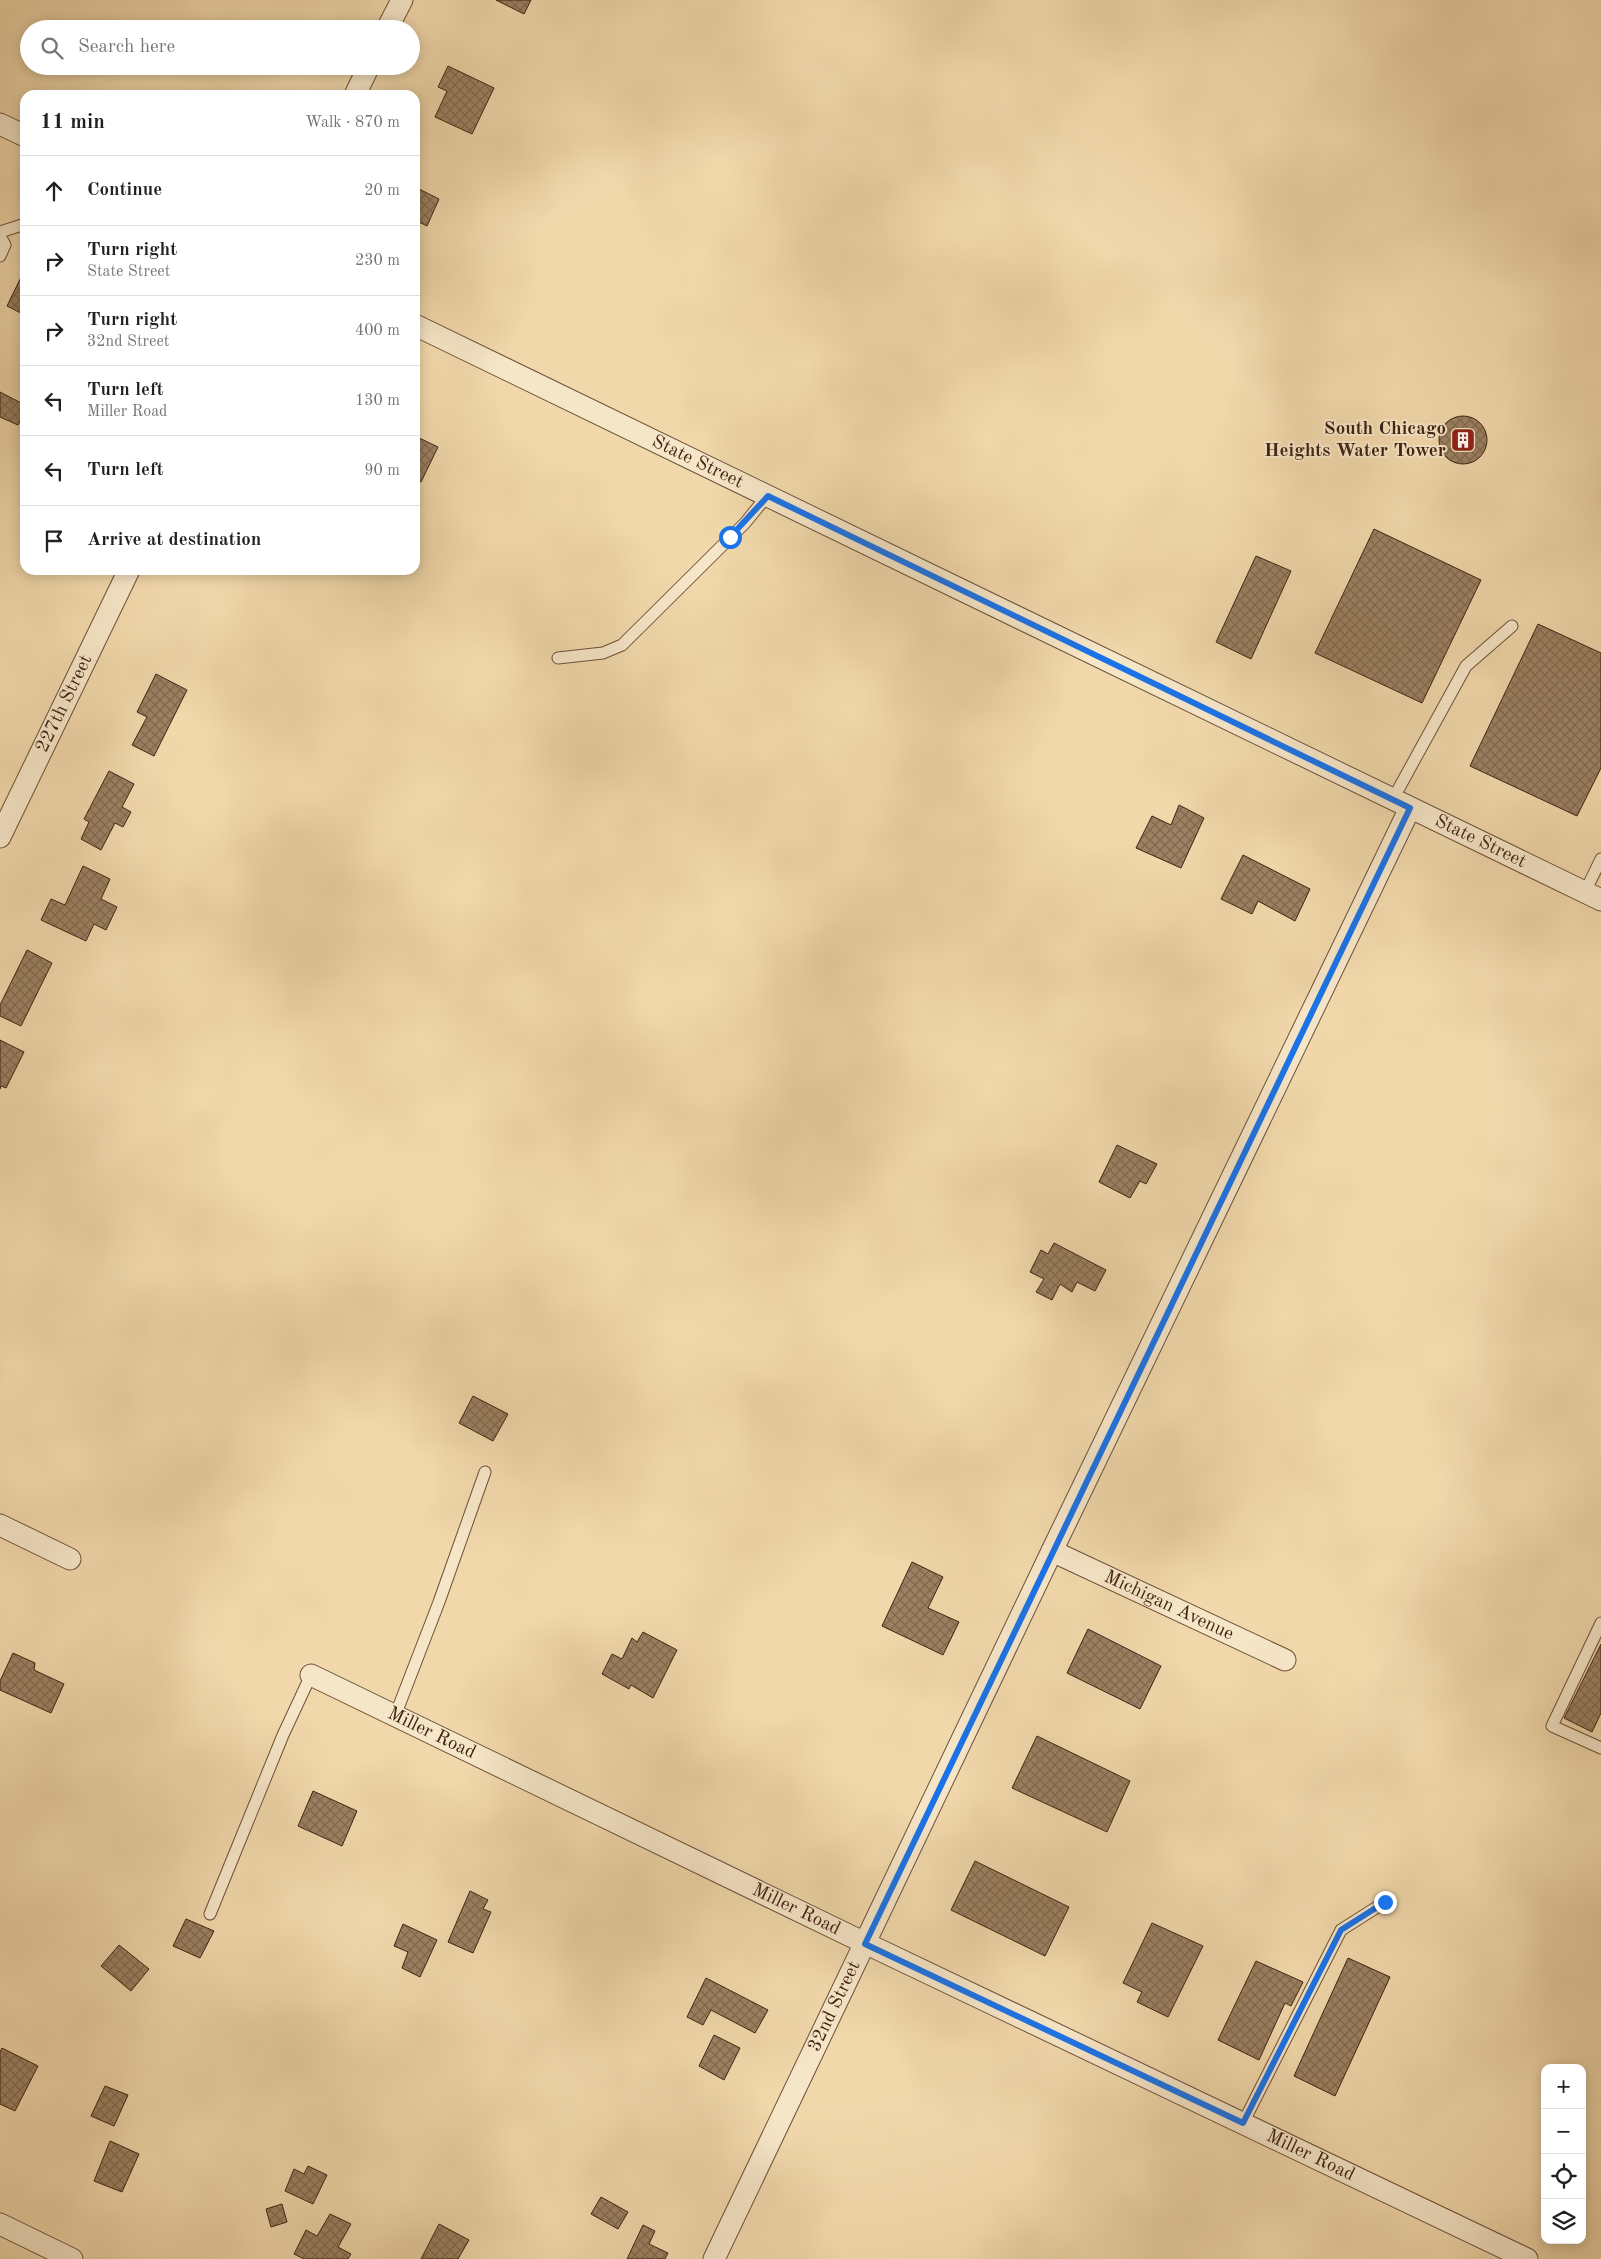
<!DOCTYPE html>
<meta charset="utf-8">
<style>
:root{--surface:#fff;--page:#f2f2f2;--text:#202124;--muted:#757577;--line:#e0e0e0}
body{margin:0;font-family:"Old Standard TT",serif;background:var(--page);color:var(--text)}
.controls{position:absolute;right:15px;bottom:15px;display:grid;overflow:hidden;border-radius:10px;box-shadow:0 2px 12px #0003}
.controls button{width:45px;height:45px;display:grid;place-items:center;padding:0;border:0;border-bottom:1px solid var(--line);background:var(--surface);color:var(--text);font:25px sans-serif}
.stop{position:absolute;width:15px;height:15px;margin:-11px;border:4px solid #1a73e8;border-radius:50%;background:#fff}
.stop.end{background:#1a73e8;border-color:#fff;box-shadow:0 1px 5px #0008}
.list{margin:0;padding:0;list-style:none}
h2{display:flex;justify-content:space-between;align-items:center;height:65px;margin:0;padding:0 20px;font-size:21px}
h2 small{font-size:16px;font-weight:400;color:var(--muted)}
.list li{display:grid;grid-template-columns:32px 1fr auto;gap:15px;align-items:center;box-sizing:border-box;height:70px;padding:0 20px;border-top:1px solid var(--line)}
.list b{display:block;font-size:19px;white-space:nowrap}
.list p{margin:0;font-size:16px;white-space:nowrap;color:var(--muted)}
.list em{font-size:16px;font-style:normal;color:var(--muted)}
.icon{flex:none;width:28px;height:28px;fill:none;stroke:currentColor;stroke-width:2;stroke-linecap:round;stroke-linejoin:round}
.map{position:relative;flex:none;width:1601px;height:2259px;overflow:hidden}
.search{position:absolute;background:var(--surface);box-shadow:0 2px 12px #0003;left:20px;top:20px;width:400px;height:55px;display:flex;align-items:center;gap:12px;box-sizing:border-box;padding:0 18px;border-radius:28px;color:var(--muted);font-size:19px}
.panel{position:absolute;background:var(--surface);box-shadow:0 2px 12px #0003;left:20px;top:90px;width:400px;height:485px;border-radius:15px}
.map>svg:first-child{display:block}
.building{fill:url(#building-cross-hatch);stroke:#402212}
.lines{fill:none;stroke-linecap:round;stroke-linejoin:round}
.lane-casing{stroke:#6c5038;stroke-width:13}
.street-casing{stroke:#6c5038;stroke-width:23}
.lane{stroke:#f6e6c8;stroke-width:11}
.street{stroke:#f6e6c8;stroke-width:21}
.route{stroke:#1a73e8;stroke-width:6}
.labels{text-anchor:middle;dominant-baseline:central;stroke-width:4;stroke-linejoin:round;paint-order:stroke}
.poi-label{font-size:19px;font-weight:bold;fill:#402212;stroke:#f6e6c8;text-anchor:end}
.street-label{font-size:19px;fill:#402212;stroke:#f6e6c8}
</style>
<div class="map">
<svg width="1601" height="2259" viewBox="0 0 1601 2259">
<defs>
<pattern id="building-cross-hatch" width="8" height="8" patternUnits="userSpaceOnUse" patternTransform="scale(1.25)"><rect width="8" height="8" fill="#9c8162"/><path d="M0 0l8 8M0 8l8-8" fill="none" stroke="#81694f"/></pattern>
</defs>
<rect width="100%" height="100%" fill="#f1d8ab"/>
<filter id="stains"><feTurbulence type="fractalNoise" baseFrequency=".004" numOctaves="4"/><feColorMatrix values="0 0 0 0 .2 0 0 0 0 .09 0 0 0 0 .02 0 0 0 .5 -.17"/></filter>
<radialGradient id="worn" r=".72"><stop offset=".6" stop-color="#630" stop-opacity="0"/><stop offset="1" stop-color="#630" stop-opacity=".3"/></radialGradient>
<g class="building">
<polygon points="496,0 531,0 524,14"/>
<polygon points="448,66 494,88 472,134 435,117 447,91 438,87"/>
<polygon points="415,187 439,199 427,226 415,220"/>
<polygon points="25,269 25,315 7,306"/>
<polygon points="0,392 25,405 25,412 18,425 0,417"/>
<circle cx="1463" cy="440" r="24"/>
<polygon points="415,436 438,447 421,482 415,480"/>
<polygon points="1374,529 1481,580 1422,703 1315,653"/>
<polygon points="1256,556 1291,571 1251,659 1216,642"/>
<polygon points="1538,624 1601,653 1601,768 1577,816 1470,766"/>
<polygon points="156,674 187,690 154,756 132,745 147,717 137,712"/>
<polygon points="109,771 134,784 122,807 131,812 123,827 115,823 101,850 81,839 89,822 84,819"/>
<polygon points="1179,805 1204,818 1181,868 1136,848 1152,816 1171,825"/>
<polygon points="1243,855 1310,889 1295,921 1258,901 1252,914 1221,899"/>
<polygon points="83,866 110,879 101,899 117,907 106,930 94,924 86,941 41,920 51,899 65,905"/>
<polygon points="27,950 52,963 21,1026 0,1016 0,1005"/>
<polygon points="0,1040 24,1052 6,1088 1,1086 0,1089"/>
<polygon points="1117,1145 1157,1164 1146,1184 1140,1181 1130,1198 1099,1182"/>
<polygon points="1054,1243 1106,1270 1095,1291 1077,1282 1072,1292 1060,1284 1052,1300 1036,1292 1044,1279 1030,1272 1041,1250 1048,1254"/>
<polygon points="473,1396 508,1414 493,1441 459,1423"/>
<polygon points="912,1562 943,1577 928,1608 959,1622 943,1655 882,1626"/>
<polygon points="1088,1629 1161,1666 1140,1709 1067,1673"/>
<polygon points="643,1632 677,1650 653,1698 631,1685 629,1689 602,1674 612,1654 622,1659 632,1638 637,1642"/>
<polygon points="1601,1644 1601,1713 1592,1732 1564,1718"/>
<polygon points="13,1653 35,1663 34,1670 64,1684 51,1713 0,1690 0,1681"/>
<polygon points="1037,1736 1130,1781 1107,1832 1012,1788"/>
<polygon points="313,1791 357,1811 342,1846 298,1826"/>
<polygon points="975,1861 1069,1907 1045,1956 951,1910"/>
<polygon points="470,1891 488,1900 483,1909 491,1912 473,1953 448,1942"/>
<polygon points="186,1919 214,1931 200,1958 173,1946"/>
<polygon points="1152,1923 1203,1946 1168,2017 1137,2002 1142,1992 1123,1983"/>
<polygon points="403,1924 437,1940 420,1977 402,1968 408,1952 394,1946"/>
<polygon points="119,1945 149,1969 131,1991 101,1966"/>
<polygon points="1348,1958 1390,1977 1335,2096 1294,2076"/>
<polygon points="1256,1961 1303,1982 1291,2006 1285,2003 1259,2060 1218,2040"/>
<polygon points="706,1978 768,2010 755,2033 711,2010 703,2025 687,2017"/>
<polygon points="714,2035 740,2048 724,2080 699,2066"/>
<polygon points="2,2048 38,2066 15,2111 0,2104 0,2052"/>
<polygon points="105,2086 128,2095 114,2126 91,2116"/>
<polygon points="110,2141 139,2154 122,2192 94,2181"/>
<polygon points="308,2166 327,2175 313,2204 285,2191 294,2169 304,2174"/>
<polygon points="601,2197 628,2212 618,2229 591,2214"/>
<polygon points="282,2204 287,2222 271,2227 266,2209"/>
<polygon points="330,2214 351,2224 338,2247 351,2254 348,2259 304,2259 294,2254 306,2230 317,2236"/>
<polygon points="439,2224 469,2240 458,2259 421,2259"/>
<polygon points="643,2225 655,2231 649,2244 668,2253 665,2259 627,2259"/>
</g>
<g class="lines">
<defs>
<g id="lane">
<polyline points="0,232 25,224"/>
<polyline points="0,236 5,245 0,256"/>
<polyline points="558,658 603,653 622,645 745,523 767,496"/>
<polyline points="1393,799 1466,666 1512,626"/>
<polyline points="1585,892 1601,859"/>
<polyline points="1601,1623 1552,1726 1601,1748"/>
<polyline points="395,1716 439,1602 485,1472"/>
<polyline points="210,1914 283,1735 311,1675"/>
<polyline points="1243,2123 1341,1930 1385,1902"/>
</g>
<g id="street">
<polyline points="387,29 402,0"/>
<polyline points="355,95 369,66"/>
<polyline points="0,124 25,136"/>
<path id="s1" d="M 415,325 L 1601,900"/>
<path id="s2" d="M 0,837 L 129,570"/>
<polyline points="0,1525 70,1559"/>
<path id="s3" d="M 1052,1551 L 1285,1660"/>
<path id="s4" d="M 311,1675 L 865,1943 L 1527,2259"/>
<polyline points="0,2224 72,2259"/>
<path id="s5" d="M 714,2259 L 1052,1551 L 1410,808"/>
</g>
</defs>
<use href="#lane" class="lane-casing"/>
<use href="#street" class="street-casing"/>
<use href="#lane" class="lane"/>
<use href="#street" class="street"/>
</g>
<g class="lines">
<polyline class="route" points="730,537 768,496 1410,808 865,1944 1243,2123 1341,1930 1385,1902"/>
</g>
<defs>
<symbol id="building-square" viewBox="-11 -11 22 22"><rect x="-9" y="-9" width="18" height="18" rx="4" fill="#8f2418" stroke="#f6e6c8"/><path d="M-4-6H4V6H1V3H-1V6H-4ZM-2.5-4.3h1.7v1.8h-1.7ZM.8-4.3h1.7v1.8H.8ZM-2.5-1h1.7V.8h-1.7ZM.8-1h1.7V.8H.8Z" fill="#fff"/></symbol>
</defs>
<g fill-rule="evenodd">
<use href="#building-square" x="1449" y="426" width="28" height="28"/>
</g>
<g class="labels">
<g class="poi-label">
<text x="1446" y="429">South Chicago<tspan x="1446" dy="22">Heights Water Tower</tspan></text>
</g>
<g class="street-label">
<text stroke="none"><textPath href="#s1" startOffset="314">State Street</textPath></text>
<text stroke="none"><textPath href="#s2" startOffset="148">227th Street</textPath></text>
<text stroke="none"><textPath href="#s1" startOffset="1184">State Street</textPath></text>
<text stroke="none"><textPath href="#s3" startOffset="129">Michigan Avenue</textPath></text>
<text stroke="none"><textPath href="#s4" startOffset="134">Miller Road</textPath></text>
<text stroke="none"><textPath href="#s4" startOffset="539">Miller Road</textPath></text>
<text stroke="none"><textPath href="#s5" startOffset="280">32nd Street</textPath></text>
<text stroke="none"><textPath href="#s4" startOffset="1109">Miller Road</textPath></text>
</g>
</g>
<rect width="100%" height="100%" filter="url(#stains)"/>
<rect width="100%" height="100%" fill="url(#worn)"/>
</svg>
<div class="controls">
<button>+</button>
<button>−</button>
<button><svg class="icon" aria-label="locate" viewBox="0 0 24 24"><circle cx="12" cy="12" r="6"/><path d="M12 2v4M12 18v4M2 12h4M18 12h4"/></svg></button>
<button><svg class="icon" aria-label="layers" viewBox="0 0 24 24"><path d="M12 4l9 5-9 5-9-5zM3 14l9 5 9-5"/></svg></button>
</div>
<div class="stop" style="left:730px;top:537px"></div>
<div class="stop end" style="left:1385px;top:1902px"></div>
<div class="search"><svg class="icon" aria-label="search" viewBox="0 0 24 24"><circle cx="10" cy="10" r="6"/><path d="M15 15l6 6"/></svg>Search here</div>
<section class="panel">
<h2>11 min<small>Walk · 870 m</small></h2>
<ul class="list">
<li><svg class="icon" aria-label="ahead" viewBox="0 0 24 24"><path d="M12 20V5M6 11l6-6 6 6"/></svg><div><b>Continue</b></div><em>20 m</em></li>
<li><svg class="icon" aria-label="right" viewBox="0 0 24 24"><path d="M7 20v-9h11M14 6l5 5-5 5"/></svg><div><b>Turn right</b><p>State Street</p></div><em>230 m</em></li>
<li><svg class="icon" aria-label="right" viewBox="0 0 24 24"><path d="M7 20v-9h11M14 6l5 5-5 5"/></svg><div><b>Turn right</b><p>32nd Street</p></div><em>400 m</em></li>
<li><svg class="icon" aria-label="left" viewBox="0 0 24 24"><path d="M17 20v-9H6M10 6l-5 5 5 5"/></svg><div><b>Turn left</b><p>Miller Road</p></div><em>130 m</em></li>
<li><svg class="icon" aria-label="left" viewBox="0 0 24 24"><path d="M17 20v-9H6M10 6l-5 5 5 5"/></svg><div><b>Turn left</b></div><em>90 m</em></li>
<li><svg class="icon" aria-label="arrive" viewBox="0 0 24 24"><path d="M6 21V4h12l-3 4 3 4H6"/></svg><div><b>Arrive at destination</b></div></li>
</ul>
</section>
</div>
